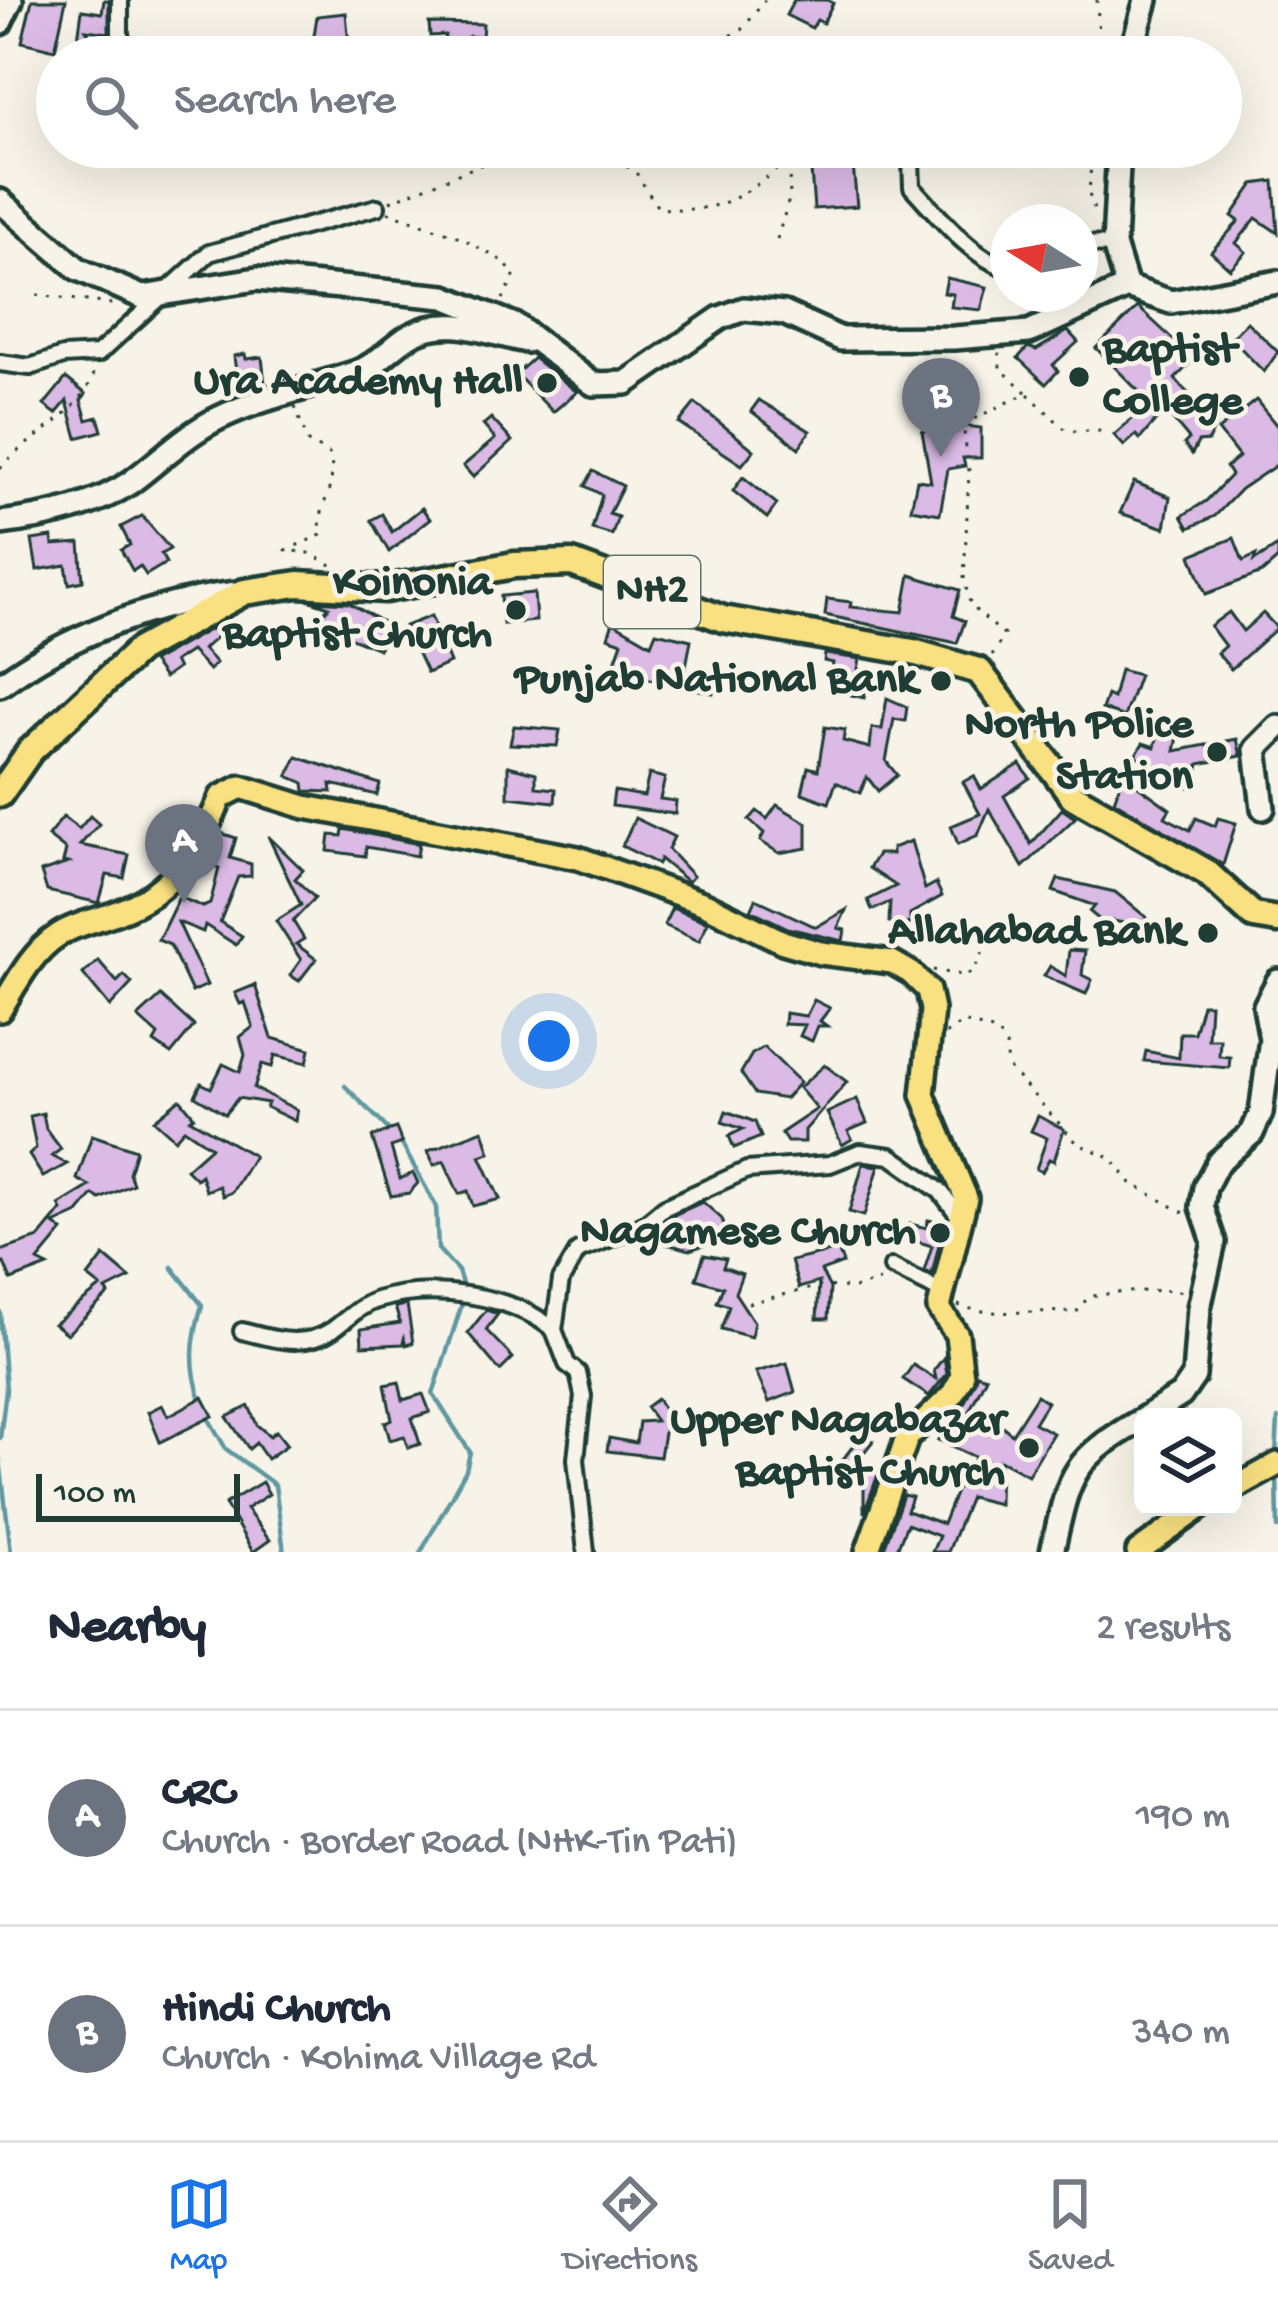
<!DOCTYPE html>
<meta charset="utf-8">
<style>
:root{--surface:#fff;--page:#f2f2f3;--text:#1f2937;--muted:#747a83;--line:#e0e1e3;--accent:#1a73e8}
body{margin:0;font-family:"Gochi Hand",sans-serif;background:var(--page);color:var(--text)}
.controls{position:absolute;right:36px;bottom:36px;display:grid;overflow:hidden;border-radius:18px;box-shadow:0 12px 48px #0002}
.controls button{width:108px;height:108px;display:grid;place-items:center;padding:0;border:0;border-bottom:3px solid var(--line);background:var(--surface);color:var(--text);font:60px sans-serif}
.compass{position:absolute;left:990px;top:204px;width:108px;height:108px;border-radius:50%;background:var(--surface);box-shadow:0 12px 48px #0002;rotate:281deg}
.scale{position:absolute;left:36px;bottom:30px;width:204px;box-sizing:border-box;padding-left:12px;border:6px solid #1f3d34;border-top:0;font-size:33px;line-height:42px;white-space:nowrap;color:#1f3d34;-webkit-text-stroke:9px #f7f3e8;paint-order:stroke}
.you{position:absolute;left:549px;top:1041px;width:42px;height:42px;margin:-30px;border:9px solid #fff;border-radius:50%;background:#1a73e8;box-shadow:0 0 0 18px #1a73e833}
.badge{display:grid;place-items:center;width:78px;height:78px;border-radius:50%;background:var(--accent);color:#fff;font-size:39px;font-weight:700}
.pin{position:absolute;translate:-50% -99px;filter:drop-shadow(0 3px 6px #0008)}
.pin::after{content:'';position:absolute;top:63px;width:42px;height:36px;background:inherit;clip-path:polygon(0 0,100% 0,50% 100%)}
.list{margin:0;padding:0;list-style:none}
h2{display:flex;justify-content:space-between;align-items:center;height:156px;margin:0;padding:0 48px;font-size:51px}
h2 small{font-size:39px;font-weight:400;color:var(--muted)}
.list li{display:grid;grid-template-columns:78px 1fr auto;gap:36px;align-items:center;box-sizing:border-box;height:216px;padding:0 48px;border-top:3px solid var(--line)}
.list b{display:block;font-size:45px;white-space:nowrap}
.list p{margin:0;font-size:39px;white-space:nowrap;color:var(--muted)}
.list em{font-size:39px;font-style:normal;color:var(--muted)}
.icon{flex:none;width:66px;height:66px;fill:none;stroke:currentColor;stroke-width:2;stroke-linecap:round;stroke-linejoin:round}
.map{position:relative;flex:none;width:1278px;height:1552px;overflow:hidden}
.search{position:absolute;background:var(--surface);box-shadow:0 12px 48px #0002;left:36px;right:36px;top:36px;height:132px;display:flex;align-items:center;gap:30px;box-sizing:border-box;padding:0 42px;border-radius:66px;color:var(--muted);font-size:45px}
.sheet{height:588px;background:var(--surface)}
nav{display:flex;justify-content:space-around;align-items:center;box-sizing:border-box;height:168px;border-top:3px solid var(--line);background:var(--surface);font-size:33px;color:var(--muted)}
nav a{display:grid;justify-items:center;gap:6px}
nav .on{color:var(--accent)}
.map>svg:first-child{display:block}
.lines{fill:none;stroke-linecap:round;stroke-linejoin:round}
.stream{stroke:#5f98a1;stroke-width:4.5}
.building{fill:#dbbae6;stroke:#1f3d34;stroke-width:3}
.street-casing{stroke:#1f3d34;stroke-width:22}
.secondary-casing{stroke:#1f3d34;stroke-width:30}
.primary-casing{stroke:#1f3d34;stroke-width:30}
.highway-casing{stroke:#1f3d34;stroke-width:33}
.path{stroke:#1f3d34;stroke-width:3;stroke-dasharray:3 9;stroke-linecap:butt}
.street{stroke:#f7f3e8;stroke-width:14}
.secondary{stroke:#f7f3e8;stroke-width:21}
.primary{stroke:#f9e181;stroke-width:21}
.highway{stroke:#f9e181;stroke-width:24}
.poi-dot{fill:#1f3d34;stroke:#f7f3e8;stroke-width:4.5}
.labels{text-anchor:middle;dominant-baseline:central;stroke-width:9;stroke-linejoin:round;paint-order:stroke}
.shield{fill:#f7f3e8;stroke:#60746a;stroke-width:3}
.shield-label{font-size:42px;font-weight:bold;fill:#1f3d34}
.poi-label{font-size:45px;font-weight:bold;fill:#1f3d34;stroke:#f7f3e8;text-anchor:end}
</style>
<div class="map">
<svg width="1278" height="1552" viewBox="0 0 1278 1552">
<rect width="100%" height="100%" fill="#f7f3e8"/>
<filter id="ink" filterUnits="userSpaceOnUse"><feTurbulence type="fractalNoise" baseFrequency=".00833" numOctaves="2"/><feDisplacementMap in="SourceGraphic" scale="24" xChannelSelector="R" yChannelSelector="G"/><feConvolveMatrix kernelMatrix="1 2 1 2 8 2 1 2 1" color-interpolation-filters="sRGB"/></filter>
<g filter="url(#ink)">
<g class="lines">
<g class="stream">
<polyline points="345,1086 392,1133"/>
<polyline points="400,1141 436,1206 438,1249 458,1271 464,1290"/>
<path d="M 172,1267 L 202,1305 C 191,1342 189,1366 202,1404"/>
<polyline points="0,1312 6,1390 0,1438"/>
<polyline points="206,1414 226,1449 275,1485 284,1552"/>
<polyline points="1276,1455 1278,1419"/>
<polyline points="0,1460 11,1552"/>
<polyline points="1277,1473 1278,1528"/>
<polyline points="421,1552 466,1470 470,1452 433,1394 463,1301"/>
</g>
</g>
<g class="building">
<polygon points="32,0 66,0 55,50 22,42"/>
<polygon points="104,0 109,0 109,33 86,30 99,49 77,46 82,10 102,13"/>
<polygon points="794,0 827,0 833,3 823,23 817,20 812,28 786,15"/>
<polygon points="346,13 349,45 404,43 404,57 335,57 336,51 312,49 317,16"/>
<polygon points="429,23 483,24 482,37 469,36 466,57 442,57 445,35 430,36"/>
<polygon points="852,155 857,206 814,209 810,158"/>
<polygon points="1274,181 1278,233 1256,218 1236,243 1246,252 1230,269 1211,252 1239,221 1232,216 1254,184"/>
<polygon points="947,278 987,287 981,310 951,307 953,294 944,293"/>
<polygon points="1138,307 1194,359 1175,379 1216,424 1208,441 1198,442 1192,454 1184,444 1189,439 1165,410 1140,439 1136,435 1124,446 1114,435 1150,403 1096,348"/>
<polygon points="1247,322 1278,352 1264,372 1231,338"/>
<polygon points="1068,331 1078,342 1053,365 1058,371 1046,384 1018,358 1028,347 1036,350"/>
<polygon points="245,354 246,359 262,357 265,384 238,389 234,356"/>
<polygon points="534,358 577,392 553,412 516,374"/>
<polygon points="66,378 86,394 81,400 87,420 98,417 102,431 77,438 67,401 56,414 44,405"/>
<polygon points="759,400 810,431 799,448 751,411"/>
<polygon points="1256,400 1278,427 1278,464 1241,489 1215,516 1189,528 1182,516 1206,501 1231,475 1226,467 1239,457 1218,430"/>
<polygon points="695,403 754,450 742,465 679,423"/>
<polygon points="491,418 512,441 473,477 463,466 495,439 483,425"/>
<polygon points="958,425 981,428 981,458 963,458 965,466 948,469 940,514 911,509 917,480 931,482 922,431"/>
<polygon points="593,471 623,486 609,514 618,517 612,535 592,529 602,495 585,486"/>
<polygon points="743,477 777,504 767,518 733,491"/>
<polygon points="1134,482 1170,497 1165,528 1120,513"/>
<polygon points="422,508 430,519 389,552 371,520 382,514 392,532"/>
<polygon points="142,516 170,549 161,554 166,563 146,575 140,566 133,571 121,550 130,545 121,527"/>
<polygon points="52,537 53,545 80,543 83,581 69,584 66,565 37,570 32,540"/>
<polygon points="1234,538 1243,561 1256,555 1254,561 1278,546 1278,559 1262,573 1206,594 1191,555"/>
<polygon points="910,575 960,590 953,616 965,621 957,643 825,615 827,599 851,602 850,607 903,612"/>
<polygon points="534,593 536,621 503,624 501,596"/>
<polygon points="311,601 349,603 389,626 379,649 336,632 319,618 329,607"/>
<polygon points="1229,612 1243,631 1263,613 1277,628 1231,669 1217,653 1225,646 1210,626"/>
<polygon points="431,616 450,663 427,673 405,626"/>
<polygon points="223,622 221,633 203,649 216,663 209,670 191,651 174,662 178,668 164,678 152,662"/>
<polygon points="613,622 651,644 656,632 691,640 685,672 716,681 713,693 650,679 615,662 622,642 608,637"/>
<polygon points="825,654 860,659 858,669 885,673 882,689 866,687 864,698 851,695 855,678 831,674 833,663 824,661"/>
<polygon points="1120,670 1139,675 1124,717 1102,709 1107,695 1113,698"/>
<polygon points="887,698 907,707 905,721 894,719 886,761 897,775 878,791 867,777 860,793 836,782 829,803 802,793 808,767 818,770 825,727 845,730 843,741 870,748 872,728 882,729"/>
<polygon points="514,726 560,730 557,746 510,744"/>
<polygon points="1157,737 1178,737 1175,751 1237,739 1241,756 1199,764 1194,788 1141,777 1146,760 1135,756 1143,743 1155,747"/>
<polygon points="297,757 380,784 377,795 331,784 332,792 305,791 304,783 288,776"/>
<polygon points="1020,764 1030,778 1004,796 1031,844 1062,809 1075,818 1023,867 989,809 978,835 958,844 951,826 980,814 963,782 974,776 981,789"/>
<polygon points="508,766 536,773 536,787 556,789 555,802 508,797"/>
<polygon points="649,774 665,778 660,799 676,801 675,814 612,806 614,791 644,796"/>
<polygon points="1123,775 1170,809 1165,817 1190,830 1196,818 1215,826 1218,818 1236,823 1223,865 1114,801"/>
<polygon points="777,805 807,823 807,848 779,853 760,841 764,833 749,820 757,811 767,819"/>
<polygon points="90,816 99,824 80,845 129,855 124,878 107,875 99,903 47,891 41,872 68,863 63,862 66,850 48,836 63,817 79,829"/>
<polygon points="635,818 674,837 668,849 693,876 688,882 660,859 658,864 622,846"/>
<polygon points="343,829 419,844 417,856 366,847 365,856 328,851 330,835 342,836"/>
<polygon points="221,833 236,838 230,858 251,864 251,876 238,877 220,922 242,936 236,945 205,925 203,932 178,922 207,985 192,992 170,945 158,940 179,897 203,907 210,904 219,868 202,864"/>
<polygon points="268,836 303,870 295,879 315,898 293,921 304,939 296,944 316,959 299,981 290,975 301,960 276,921 301,905"/>
<polygon points="911,841 925,889 936,883 942,896 910,914 910,924 889,922 890,902 872,910 868,900 896,886 869,868 878,854 892,854 892,848"/>
<polygon points="1058,879 1115,892 1146,917 1144,927 1113,921 1108,927 1090,912 1095,906 1053,891"/>
<polygon points="756,899 816,927 846,910 838,928 845,930 843,941 788,928 751,910"/>
<polygon points="672,908 708,922 699,941 664,925"/>
<polygon points="1069,950 1085,951 1082,975 1092,980 1086,994 1044,976 1050,966 1066,976"/>
<polygon points="98,960 117,982 124,975 132,983 110,1007 83,974"/>
<polygon points="255,985 272,1038 310,1049 307,1063 275,1055 272,1067 262,1064 254,1088 297,1110 295,1121 266,1107 268,1103 238,1098 225,1114 195,1096 201,1083 211,1088 223,1064 240,1072 245,1055 240,1037 253,1027 245,1002 240,1004 235,993"/>
<polygon points="161,996 194,1026 171,1054 154,1042 158,1035 138,1017"/>
<polygon points="814,1000 830,1008 820,1021 827,1026 818,1026 812,1041 800,1036 805,1025 784,1024 785,1013 806,1016"/>
<polygon points="1202,1004 1210,1004 1208,1039 1220,1039 1219,1056 1230,1057 1229,1068 1144,1061 1146,1051 1179,1058 1180,1033 1194,1033"/>
<polygon points="764,1047 800,1082 785,1099 755,1094 741,1073 752,1054"/>
<polygon points="825,1065 847,1082 805,1130 805,1142 787,1142 781,1133 817,1109 799,1088"/>
<polygon points="180,1099 194,1116 190,1119 254,1156 232,1192 223,1196 219,1186 206,1191 201,1175 196,1179 186,1169 211,1147 184,1129 175,1139 154,1120"/>
<polygon points="857,1099 867,1123 848,1131 852,1139 842,1145 827,1113"/>
<polygon points="726,1111 755,1122 761,1137 734,1148 729,1136 743,1129 722,1122"/>
<polygon points="43,1113 46,1129 61,1149 52,1156 67,1164 43,1177 29,1155 36,1148 30,1116"/>
<polygon points="1038,1116 1064,1129 1054,1161 1049,1159 1042,1172 1036,1169 1047,1138 1031,1131"/>
<polygon points="396,1128 402,1143 391,1147 400,1179 413,1173 418,1183 409,1193 391,1196 372,1137"/>
<polygon points="483,1130 490,1153 480,1156 500,1199 473,1206 468,1191 459,1194 444,1161 434,1165 428,1151"/>
<polygon points="92,1135 136,1150 129,1173 133,1184 100,1199 93,1195 78,1213 54,1224 63,1231 38,1261 48,1266 11,1280 4,1263 0,1264 0,1251 39,1238 62,1210 59,1205 90,1186 77,1179"/>
<polygon points="863,1164 879,1166 864,1216 849,1212"/>
<polygon points="703,1202 722,1219 728,1237 690,1250 666,1244 674,1215"/>
<polygon points="928,1220 944,1223 932,1274 924,1271 932,1246 906,1238 910,1224 927,1228"/>
<polygon points="838,1250 843,1263 821,1271 830,1288 828,1319 817,1319 819,1282 799,1288 791,1261"/>
<polygon points="704,1255 726,1259 723,1267 742,1274 735,1293 754,1322 751,1337 721,1329 729,1306 717,1302 723,1287 696,1279"/>
<polygon points="104,1256 130,1278 106,1290 109,1294 67,1334 54,1324 101,1287 88,1277"/>
<polygon points="407,1305 413,1343 406,1345 404,1339 403,1344 362,1346 361,1329 400,1323 395,1307"/>
<polygon points="486,1310 498,1314 486,1330 513,1358 500,1371 468,1333"/>
<polygon points="944,1357 947,1374 929,1396 903,1379 913,1365 936,1379 934,1370"/>
<polygon points="787,1363 795,1392 769,1402 756,1372"/>
<polygon points="977,1374 986,1377 965,1420 996,1434 1002,1426 1012,1434 1037,1395 1047,1402 1034,1423 1053,1433 1028,1475 1000,1460 999,1504 970,1497 948,1552 932,1552 939,1536 907,1524 896,1552 884,1549 903,1495 912,1497 907,1511 943,1524 960,1481 967,1483 975,1457 938,1440 965,1402"/>
<polygon points="399,1382 403,1400 423,1394 430,1412 412,1418 420,1444 408,1448 404,1436 390,1440 385,1422 392,1420 385,1385"/>
<polygon points="203,1397 213,1416 160,1442 148,1412 162,1405 168,1416"/>
<polygon points="657,1399 667,1414 660,1457 607,1451 609,1438 636,1443 639,1422 656,1421 646,1407"/>
<polygon points="249,1406 257,1425 270,1436 276,1431 287,1445 267,1459 256,1443 249,1449 227,1417"/>
<polygon points="863,1433 873,1441 857,1461 879,1472 864,1513 864,1481 840,1463"/>
<polygon points="262,1482 269,1494 246,1509 270,1540 253,1552 225,1504"/>
</g>
<g class="lines">
<defs>
<g id="street">
<polyline points="120,0 120,35 128,57"/>
<path d="M 900,147 L 911,160 L 912,187 C 938,215 972,259 1008,268"/>
<polyline points="1080,244 1114,245"/>
<polyline points="0,363 30,367 63,356 98,354 209,253 377,207"/>
<polyline points="892,1267 940,1291"/>
<path d="M 242,1331 C 272,1339 304,1349 332,1330 C 348,1319 358,1306 377,1300 C 431,1283 513,1295 554,1330"/>
<polyline points="586,1552 576,1459 583,1396 578,1373 567,1364 554,1330 561,1280 578,1251 642,1226 665,1207 747,1170 830,1164 860,1152 891,1156 940,1191 963,1221"/>
</g>
<g id="secondary">
<polyline points="0,23 11,0"/>
<polyline points="1130,57 1146,0"/>
<polyline points="1119,147 1114,245 1127,287"/>
<polyline points="0,201 78,269 142,297 257,279 445,297 517,326 593,384 626,383 720,318 744,309 784,313 841,339 954,338 1029,332 1127,287"/>
<polyline points="1127,287 1171,302 1278,282"/>
<path d="M 0,523 C 44,518 93,508 131,482 C 161,460 184,435 219,418 C 265,396 312,388 359,371 C 379,364 393,345 411,335 C 450,314 488,334 527,341"/>
<path d="M 0,685 C 66,636 155,602 237,593"/>
<polyline points="1263,808 1256,749 1278,727"/>
<polyline points="1146,1417 1181,1395 1194,1376 1199,1308 1214,1242 1202,1207 1205,1187 1218,1162 1252,1133 1261,1113 1271,1039 1265,1006 1278,981"/>
<path d="M 1052,1552 C 1070,1472 1070,1461 1143,1419"/>
</g>
<g id="primary">
<path d="M 0,1010 C 16,984 31,953 57,936 C 74,924 99,920 118,912 C 172,892 200,848 221,797 L 241,787 L 305,807 L 578,858 L 705,904 L 783,942 L 821,953 L 892,962 L 911,973 L 928,990 L 932,1010 L 923,1095 L 966,1198 L 939,1308 L 957,1335 L 962,1377 L 952,1395 L 907,1438 L 867,1552"/>
<polyline points="1233,1489 1278,1464"/>
<polyline points="1138,1552 1201,1507"/>
</g>
<polyline id="highway" points="0,794 30,751 139,650 244,592 298,584 385,589 514,565 572,563 723,619 913,652 979,671 1073,796 1206,872 1254,916 1278,920"/>
</defs>
<use href="#street" class="street-casing"/>
<use href="#secondary" class="secondary-casing"/>
<use href="#primary" class="primary-casing"/>
<use href="#highway" class="highway-casing"/>
<g class="path">
<polyline points="1097,0 1100,57"/>
<polyline points="480,57 484,41 535,48"/>
<polyline points="688,57 742,30 765,0"/>
<polyline points="1092,147 1089,194 1096,216"/>
<path d="M 595,149 L 635,171 L 658,208 C 724,214 742,197 791,158"/>
<polyline points="390,201 483,164 594,147"/>
<polyline points="388,212 460,237 499,259 515,274 503,299"/>
<polyline points="777,239 790,196 788,147"/>
<polyline points="37,295 112,304"/>
<polyline points="1028,394 1067,431 1103,431"/>
<path d="M 295,407 L 308,442 L 329,454 C 340,487 316,503 321,535 L 286,550 L 309,553 L 337,568"/>
<path d="M 0,468 C 30,434 83,416 96,367"/>
<polyline points="992,656 1004,635 971,606 964,580 969,471 963,424 1027,393 1000,368 999,352"/>
<path d="M 933,970 L 966,976 C 985,962 983,938 998,931 L 1088,937"/>
<polyline points="946,1034 963,1022 996,1031 1006,1045 1008,1067 1078,1144 1110,1157 1131,1183 1186,1214"/>
<polyline points="748,1303 822,1286 856,1288 886,1279"/>
<path d="M 958,1305 C 994,1319 1037,1308 1076,1313 C 1080,1307 1084,1301 1090,1297 C 1099,1293 1172,1288 1183,1292"/>
</g>
<use href="#street" class="street"/>
<use href="#secondary" class="secondary"/>
<use href="#primary" class="primary"/>
<use href="#highway" class="highway"/>
</g>
</g>
<g class="poi-dot">
<circle cx="1079" cy="377" r="12"/>
<circle cx="547" cy="383" r="12"/>
<circle cx="516" cy="610" r="12"/>
<circle cx="941" cy="681" r="12"/>
<circle cx="1217" cy="752" r="12"/>
<circle cx="1208" cy="933" r="12"/>
<circle cx="940" cy="1233" r="12"/>
<circle cx="1029" cy="1448" r="12"/>
</g>
<g class="labels">
<rect class="shield" x="604" y="556" width="96" height="72" rx="9"/>
<g class="shield-label">
<text x="652" y="592">NH2</text>
</g>
<g class="poi-label">
<text x="1103" y="351" text-anchor="start">Baptist<tspan x="1103" dy="52">College</tspan></text>
<text x="523" y="383">Ura Academy Hall</text>
<text x="492" y="584">Koinonia<tspan x="492" dy="52">Baptist Church</tspan></text>
<text x="917" y="681">Punjab National Bank</text>
<text x="1193" y="726">North Police<tspan x="1193" dy="52">Station</tspan></text>
<text x="1184" y="933">Allahabad Bank</text>
<text x="916" y="1233">Nagamese Church</text>
<text x="1005" y="1422">Upper Nagabazar<tspan x="1005" dy="52">Baptist Church</tspan></text>
</g>
</g>
</svg>
<div class="controls">
<button><svg class="icon" aria-label="layers" viewBox="0 0 24 24"><path d="M12 4l9 5-9 5-9-5zM3 14l9 5 9-5"/></svg></button>
</div>
<svg class="compass" viewBox="-18 -18 36 36"><path d="M0-13l5 13h-10z" fill="#e53935"/><path d="M0 13l5-13h-10z" fill="#747a83"/></svg>
<div class="scale">100 m</div>
<div class="you"></div>
<div class="pin badge" style="left:184px;top:903px;background:#6b7280">A</div>
<div class="pin badge" style="left:941px;top:457px;background:#6b7280">B</div>
<div class="search"><svg class="icon" aria-label="search" viewBox="0 0 24 24"><circle cx="10" cy="10" r="6"/><path d="M15 15l6 6"/></svg>Search here</div>
</div>
<section class="sheet">
<h2>Nearby<small>2 results</small></h2>
<ul class="list">
<li><span class="badge" style="background:#6b7280">A</span><div><b>CRC</b><p>Church · Border Road (NHK-Tin Pati)</p></div><em>190 m</em></li>
<li><span class="badge" style="background:#6b7280">B</span><div><b>Hindi Church</b><p>Church · Kohima Village Rd</p></div><em>340 m</em></li>
</ul>
</section>
<nav>
<a class="on"><svg class="icon" aria-label="map" viewBox="0 0 24 24"><path d="M3 6l6-2 6 2 6-2v14l-6 2-6-2-6 2zM9 4v14M15 6v14"/></svg>Map</a>
<a><svg class="icon" aria-label="directions" viewBox="0 0 24 24"><path d="M12 3l9 9-9 9-9-9zM9 14v-3h6M13 9l2 2-2 2"/></svg>Directions</a>
<a><svg class="icon" aria-label="saved" viewBox="0 0 24 24"><path d="M7 4h10v16l-5-4-5 4z"/></svg>Saved</a>
</nav>
